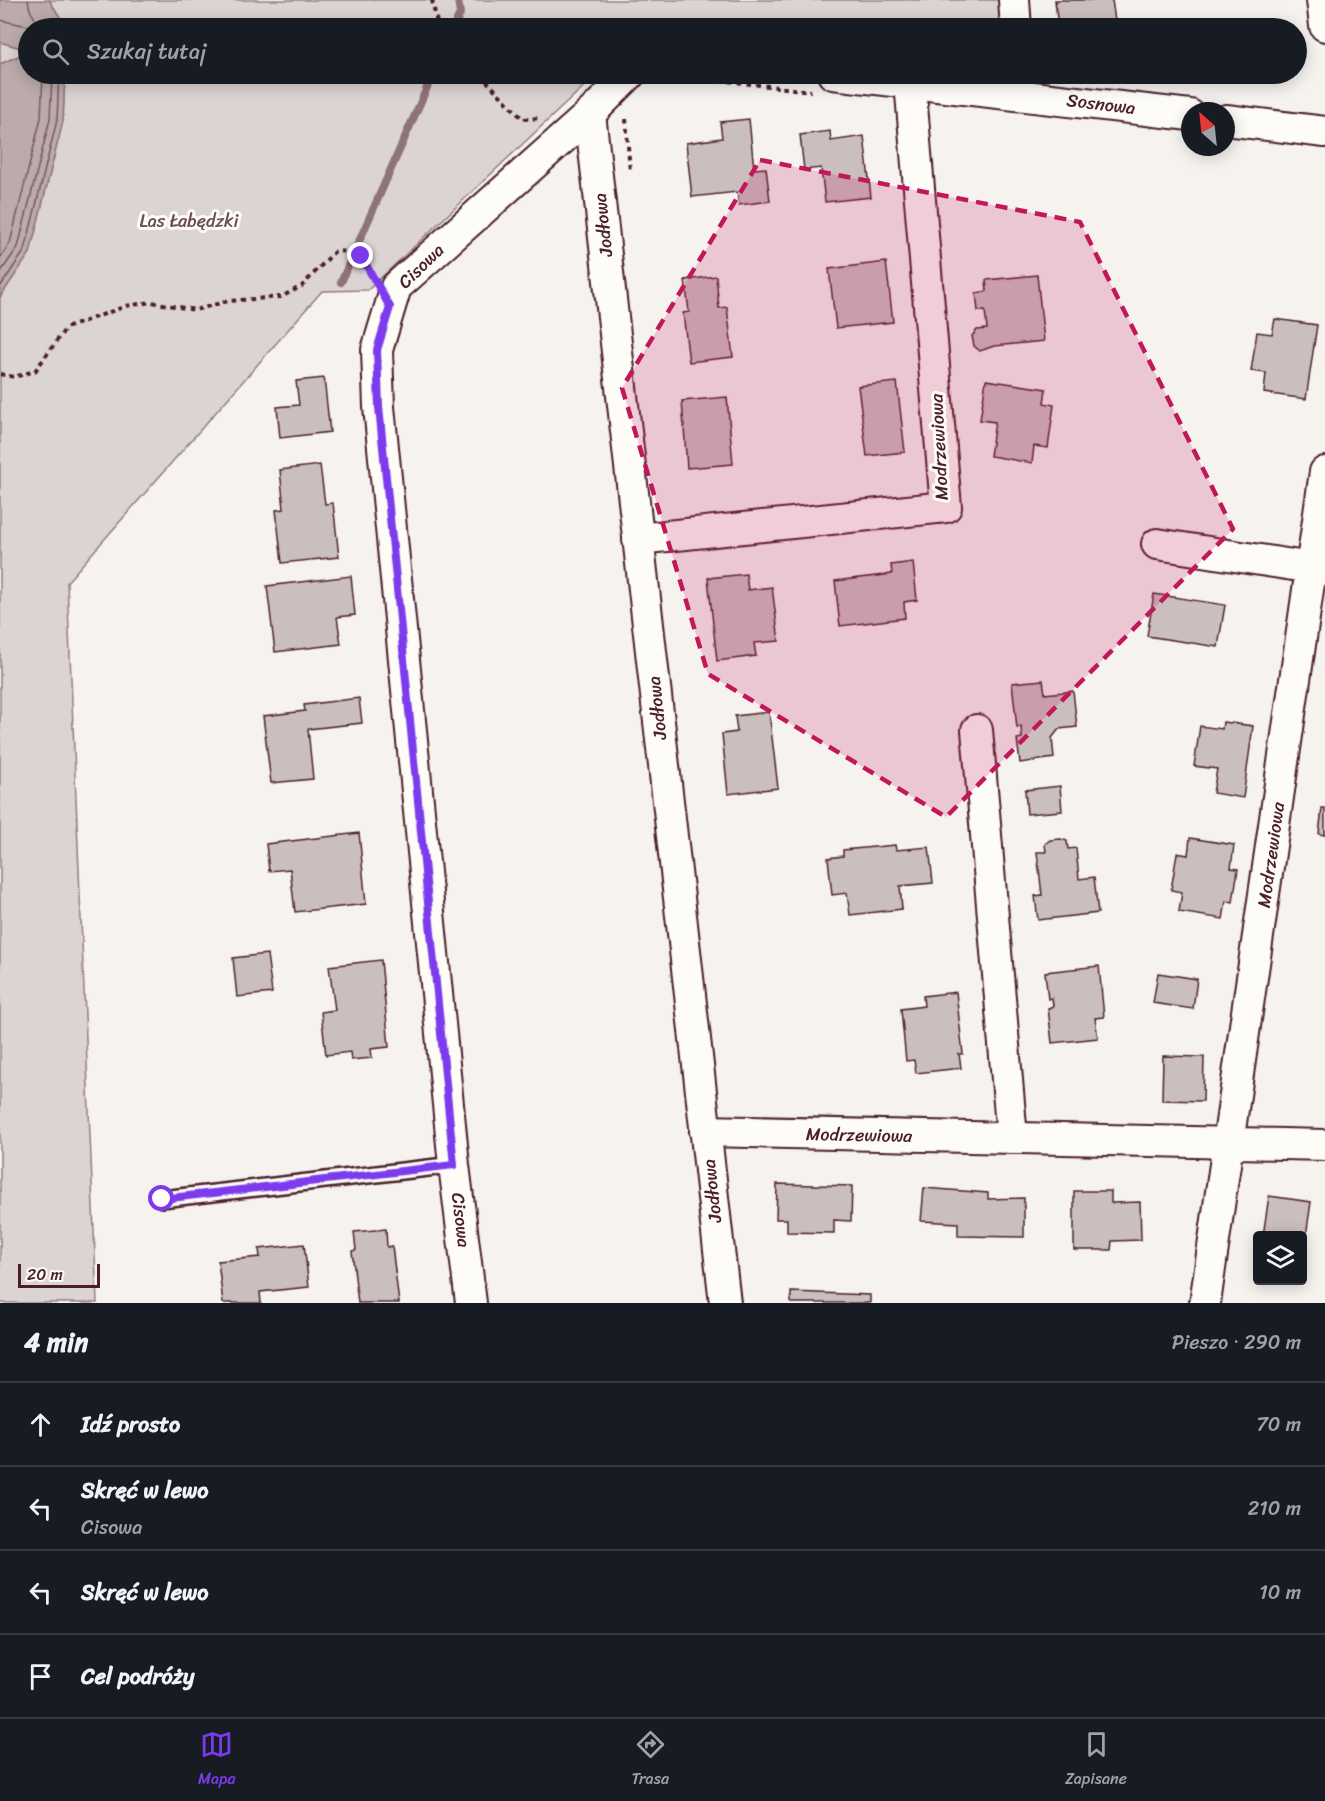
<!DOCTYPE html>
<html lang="pl">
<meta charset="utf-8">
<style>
:root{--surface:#171b24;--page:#20242c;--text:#f1f3f6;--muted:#9ea1a6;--line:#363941;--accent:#7c3aed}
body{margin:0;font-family:Sriracha,sans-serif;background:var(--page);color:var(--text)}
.controls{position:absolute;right:18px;bottom:18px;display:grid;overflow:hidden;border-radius:6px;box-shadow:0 3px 15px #0003}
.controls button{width:54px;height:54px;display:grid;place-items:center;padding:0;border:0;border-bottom:2px solid var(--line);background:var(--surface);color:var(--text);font:30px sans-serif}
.compass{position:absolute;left:1181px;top:102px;width:54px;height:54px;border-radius:50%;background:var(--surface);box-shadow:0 3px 15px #0003;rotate:333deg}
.scale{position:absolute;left:18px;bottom:15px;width:82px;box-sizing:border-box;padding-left:6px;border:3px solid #4a1f2b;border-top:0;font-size:16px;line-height:21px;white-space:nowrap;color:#4a1f2b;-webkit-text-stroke:4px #fdfcf7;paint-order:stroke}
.stop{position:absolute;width:18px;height:18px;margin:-14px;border:4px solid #7c3aed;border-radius:50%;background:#fff}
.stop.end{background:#7c3aed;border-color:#fff;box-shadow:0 2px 6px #0008}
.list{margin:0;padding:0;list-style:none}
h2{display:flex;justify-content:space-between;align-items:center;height:78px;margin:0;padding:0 24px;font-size:26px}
h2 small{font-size:20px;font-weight:400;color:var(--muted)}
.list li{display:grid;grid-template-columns:39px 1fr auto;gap:18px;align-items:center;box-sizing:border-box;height:84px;padding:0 24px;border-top:2px solid var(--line)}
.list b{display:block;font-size:22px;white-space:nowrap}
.list p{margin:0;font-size:20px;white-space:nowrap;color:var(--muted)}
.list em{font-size:20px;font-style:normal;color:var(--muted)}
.icon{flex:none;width:33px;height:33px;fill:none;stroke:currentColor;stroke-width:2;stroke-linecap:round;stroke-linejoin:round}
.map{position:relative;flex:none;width:1325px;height:1303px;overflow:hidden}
.search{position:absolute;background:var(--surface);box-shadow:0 3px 15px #0003;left:18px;right:18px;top:18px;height:66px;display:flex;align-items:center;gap:15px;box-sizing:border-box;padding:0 21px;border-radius:33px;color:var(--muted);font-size:22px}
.sheet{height:414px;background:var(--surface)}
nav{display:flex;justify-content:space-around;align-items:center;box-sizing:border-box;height:84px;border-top:2px solid var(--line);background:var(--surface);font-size:16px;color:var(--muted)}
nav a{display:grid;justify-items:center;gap:3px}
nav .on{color:var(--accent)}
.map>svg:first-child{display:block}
.green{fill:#dcd4d2;stroke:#937a7e;stroke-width:1.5}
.water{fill:#bbabac;stroke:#8e7378;stroke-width:1.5}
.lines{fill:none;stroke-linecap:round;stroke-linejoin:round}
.shore{stroke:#77575f;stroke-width:1.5}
.stream{stroke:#8e7378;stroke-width:8}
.building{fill:#cbbfbe;stroke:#4a1f2b;stroke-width:1.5}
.lane-casing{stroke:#4a1f2b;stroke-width:20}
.street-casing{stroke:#4a1f2b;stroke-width:34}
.path{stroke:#4a1f2b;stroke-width:4;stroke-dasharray:4.5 4.5;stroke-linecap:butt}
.lane{stroke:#fdfcf7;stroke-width:15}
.street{stroke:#fdfcf7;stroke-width:30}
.route{stroke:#7c3aed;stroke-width:8}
.marked{fill:#c2185b;fill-opacity:0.2;stroke:#c2185b;stroke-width:4.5;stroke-dasharray:12 8;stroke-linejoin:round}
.labels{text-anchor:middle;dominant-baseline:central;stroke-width:6;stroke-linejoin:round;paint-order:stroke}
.street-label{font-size:18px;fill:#4a1f2b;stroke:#fdfcf7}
.park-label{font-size:18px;fill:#6e4c55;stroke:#fdfcf7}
</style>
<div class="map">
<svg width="1325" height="1303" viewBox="0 0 1325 1303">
<rect width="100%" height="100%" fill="#f6f3ef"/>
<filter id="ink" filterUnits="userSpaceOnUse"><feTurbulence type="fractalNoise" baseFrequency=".0167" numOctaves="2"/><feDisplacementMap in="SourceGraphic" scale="12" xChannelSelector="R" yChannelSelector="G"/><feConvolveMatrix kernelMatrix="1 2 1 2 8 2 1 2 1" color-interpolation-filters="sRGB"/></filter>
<g filter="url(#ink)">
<g class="green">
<polygon points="49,0 1001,0 1004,28 712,28 660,23 651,28 67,28"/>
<polygon points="0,42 28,50 28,52 0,64"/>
<polygon points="65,74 597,74 368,290 322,291 67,582 97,1303 0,1303 0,297 30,253 63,121"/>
</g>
<g class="water">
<polygon points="0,0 49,0 67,28 28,28 28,50 0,42"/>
<polygon points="28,52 28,74 65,74 63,121 30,253 0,297 0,64"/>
</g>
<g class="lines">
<g class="shore">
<polyline points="0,20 37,28 38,24 30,10 28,0"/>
<polyline points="0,258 10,243 41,118 43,74"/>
<polyline points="0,273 18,247 50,119 52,74"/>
<polyline points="0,287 25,250 57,120 59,74"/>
</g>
<g class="stream">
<polyline points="453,28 460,14 458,0"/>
<polyline points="341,282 433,74"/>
</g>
</g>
<g class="building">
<polygon points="1055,0 1112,0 1116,28 1058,28"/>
<polygon points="749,119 754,169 766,168 770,201 739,205 737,192 692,197 686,143 722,138 720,122"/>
<polygon points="830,131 831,141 864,136 871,197 825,202 821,168 804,170 800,135"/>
<polygon points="886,262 893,322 836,328 829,269"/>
<polygon points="1037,275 1044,341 994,346 980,351 974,346 972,336 977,330 987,329 985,311 978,311 976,293 987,291 986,280"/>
<polygon points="716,276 719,308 727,307 733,357 689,362 683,313 689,312 685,280"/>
<polygon points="1275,319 1317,325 1306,399 1264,393 1266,373 1251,371 1257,332 1272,334"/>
<polygon points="324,378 330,432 280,438 277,407 299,405 296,381"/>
<polygon points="986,380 1046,389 1044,403 1054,405 1048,448 1034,446 1032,463 990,456 995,422 980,420"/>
<polygon points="897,382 905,452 867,456 858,386"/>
<polygon points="727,397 733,464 687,468 682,401"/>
<polygon points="320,465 325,504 333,503 339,557 282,563 276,510 284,509 280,470"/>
<polygon points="913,562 917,600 904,602 905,618 840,626 835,581 892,574 891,565"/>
<polygon points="746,574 748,590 772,587 779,641 754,643 756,656 717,661 708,578"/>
<polygon points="351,576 355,615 337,617 341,644 275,652 267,586"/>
<polygon points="1154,594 1225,605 1218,647 1147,636"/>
<polygon points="1043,680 1045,694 1073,691 1077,727 1059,729 1052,738 1054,758 1020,763 1017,739 1022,738 1021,726 1017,728 1012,683"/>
<polygon points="359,698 362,723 308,729 313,779 271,783 263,716 305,711 304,705"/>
<polygon points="769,712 778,788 728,794 722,734 737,732 735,716"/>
<polygon points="1223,722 1253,726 1243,798 1213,793 1217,769 1194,766 1200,726 1222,729"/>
<polygon points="1060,786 1062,811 1027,814 1025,790"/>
<polygon points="1322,808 1325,808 1325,835 1319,834"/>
<polygon points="359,833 366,904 295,912 290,869 269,871 266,844"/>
<polygon points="1190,838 1234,845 1231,868 1238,869 1233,902 1226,901 1223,919 1179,912 1182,892 1171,890 1177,853 1188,855"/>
<polygon points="1061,839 1067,841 1068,849 1076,848 1079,879 1094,877 1098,913 1038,920 1035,896 1042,895 1037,852 1046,852 1045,844 1050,840"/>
<polygon points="895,845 896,850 929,847 933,883 900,886 902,909 850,915 847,893 832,895 828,858 843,856 843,850"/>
<polygon points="267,954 272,993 237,997 233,958"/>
<polygon points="381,960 389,1047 371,1049 372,1058 351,1060 350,1052 326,1055 321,1012 335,1010 329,966"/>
<polygon points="1099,966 1104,1017 1095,1018 1098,1038 1052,1043 1048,1008 1053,1006 1052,998 1048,999 1045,972"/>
<polygon points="1158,973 1197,979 1193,1009 1153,1003"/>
<polygon points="956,992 963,1054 959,1054 961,1068 916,1073 914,1060 906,1061 901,1009 924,1006 923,996"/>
<polygon points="1163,1056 1204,1057 1203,1101 1162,1100"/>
<polygon points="777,1184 852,1186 851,1221 834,1220 834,1233 787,1232 787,1219 776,1219"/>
<polygon points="924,1188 988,1193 988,1199 1024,1198 1024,1237 958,1236 958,1223 921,1221"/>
<polygon points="1074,1191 1111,1191 1111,1203 1140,1202 1141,1240 1112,1241 1111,1250 1074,1250"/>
<polygon points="1269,1196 1311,1202 1303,1257 1302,1236 1263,1236"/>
<polygon points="386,1229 387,1247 392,1246 399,1303 358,1303 352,1251 356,1250 354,1232"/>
<polygon points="304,1244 309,1287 260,1292 261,1303 223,1303 218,1261 260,1257 259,1249"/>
<polygon points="791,1292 870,1295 870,1303 791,1303"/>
</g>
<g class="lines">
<defs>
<polyline id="lane" points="162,1199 454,1165"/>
<g id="street">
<polyline points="1014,0 1016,28"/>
<polyline points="1322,0 1325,26"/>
<polyline points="833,74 1190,115"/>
<polyline points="590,114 725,1303"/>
<polyline points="1226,120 1325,132"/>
<polyline points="638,539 946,507 910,82"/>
<polyline points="1157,544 1325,570"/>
<polyline points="977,730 1012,1138"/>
<polyline points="705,1131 1325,1145"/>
<polyline points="471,1303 454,1165 379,407 377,350 396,287 590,114 630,74"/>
<polyline points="1205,1303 1325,472"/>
</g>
</defs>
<use href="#lane" class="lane-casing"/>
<use href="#street" class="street-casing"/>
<g class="path">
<polyline points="432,0 438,28"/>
<polyline points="480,74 523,119 541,118"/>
<polyline points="658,78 667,74 811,91"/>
<polyline points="626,119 630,172"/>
<path d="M 0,374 L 14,377 L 35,371 L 66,328 L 126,306 L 152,302 L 195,310 L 228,301 L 281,297 L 302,286 L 335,251 C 359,252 360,254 372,275"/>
</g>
<use href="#lane" class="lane"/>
<use href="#street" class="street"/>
</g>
</g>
<g class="lines" filter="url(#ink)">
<polyline class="route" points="162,1199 454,1165 379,407 377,350 390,307 361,256"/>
</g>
<path class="marked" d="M 760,160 L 1080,222 L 1233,529 L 946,817 L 708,674 L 622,388 Z"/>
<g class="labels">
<g class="street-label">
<text transform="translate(1101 104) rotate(7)">Sosnowa</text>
<text transform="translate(603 225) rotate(-96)">Jodłowa</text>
<text transform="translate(421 266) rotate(-44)">Cisowa</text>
<text transform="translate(939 447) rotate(-93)">Modrzewiowa</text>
<text transform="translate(657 708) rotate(-96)">Jodłowa</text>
<text transform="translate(1271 855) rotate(-82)">Modrzewiowa</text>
<text transform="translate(859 1135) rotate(1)">Modrzewiowa</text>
<text transform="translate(712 1191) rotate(-96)">Jodłowa</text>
<text transform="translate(461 1220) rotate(83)">Cisowa</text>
</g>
<g class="park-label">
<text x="189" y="221">Las Łabędzki</text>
</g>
</g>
</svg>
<div class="controls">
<button><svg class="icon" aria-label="layers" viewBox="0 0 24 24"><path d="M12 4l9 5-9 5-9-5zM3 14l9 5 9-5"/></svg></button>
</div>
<svg class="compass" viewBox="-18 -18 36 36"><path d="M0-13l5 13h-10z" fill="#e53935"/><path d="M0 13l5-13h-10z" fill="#9ea1a6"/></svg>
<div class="scale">20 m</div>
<div class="stop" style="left:162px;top:1199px"></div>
<div class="stop end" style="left:361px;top:256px"></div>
<div class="search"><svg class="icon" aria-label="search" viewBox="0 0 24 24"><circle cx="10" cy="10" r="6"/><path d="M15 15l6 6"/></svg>Szukaj tutaj</div>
</div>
<section class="sheet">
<h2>4 min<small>Pieszo · 290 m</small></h2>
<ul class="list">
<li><svg class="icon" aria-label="ahead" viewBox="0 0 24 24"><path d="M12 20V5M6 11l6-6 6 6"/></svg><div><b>Idź prosto</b></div><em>70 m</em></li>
<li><svg class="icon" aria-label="left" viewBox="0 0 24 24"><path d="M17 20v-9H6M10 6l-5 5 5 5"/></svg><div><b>Skręć w lewo</b><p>Cisowa</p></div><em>210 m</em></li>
<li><svg class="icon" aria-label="left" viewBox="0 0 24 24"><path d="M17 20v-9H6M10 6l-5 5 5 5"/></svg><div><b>Skręć w lewo</b></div><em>10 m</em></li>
<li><svg class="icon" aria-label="arrive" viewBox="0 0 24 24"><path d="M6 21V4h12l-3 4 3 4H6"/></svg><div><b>Cel podróży</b></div></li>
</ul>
</section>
<nav>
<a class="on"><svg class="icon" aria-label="map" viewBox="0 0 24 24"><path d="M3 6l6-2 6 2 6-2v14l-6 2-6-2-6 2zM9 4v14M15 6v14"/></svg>Mapa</a>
<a><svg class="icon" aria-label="directions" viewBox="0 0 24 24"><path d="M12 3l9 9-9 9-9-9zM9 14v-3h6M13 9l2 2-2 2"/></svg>Trasa</a>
<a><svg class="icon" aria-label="saved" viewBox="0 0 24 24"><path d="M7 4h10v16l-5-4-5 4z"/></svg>Zapisane</a>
</nav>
